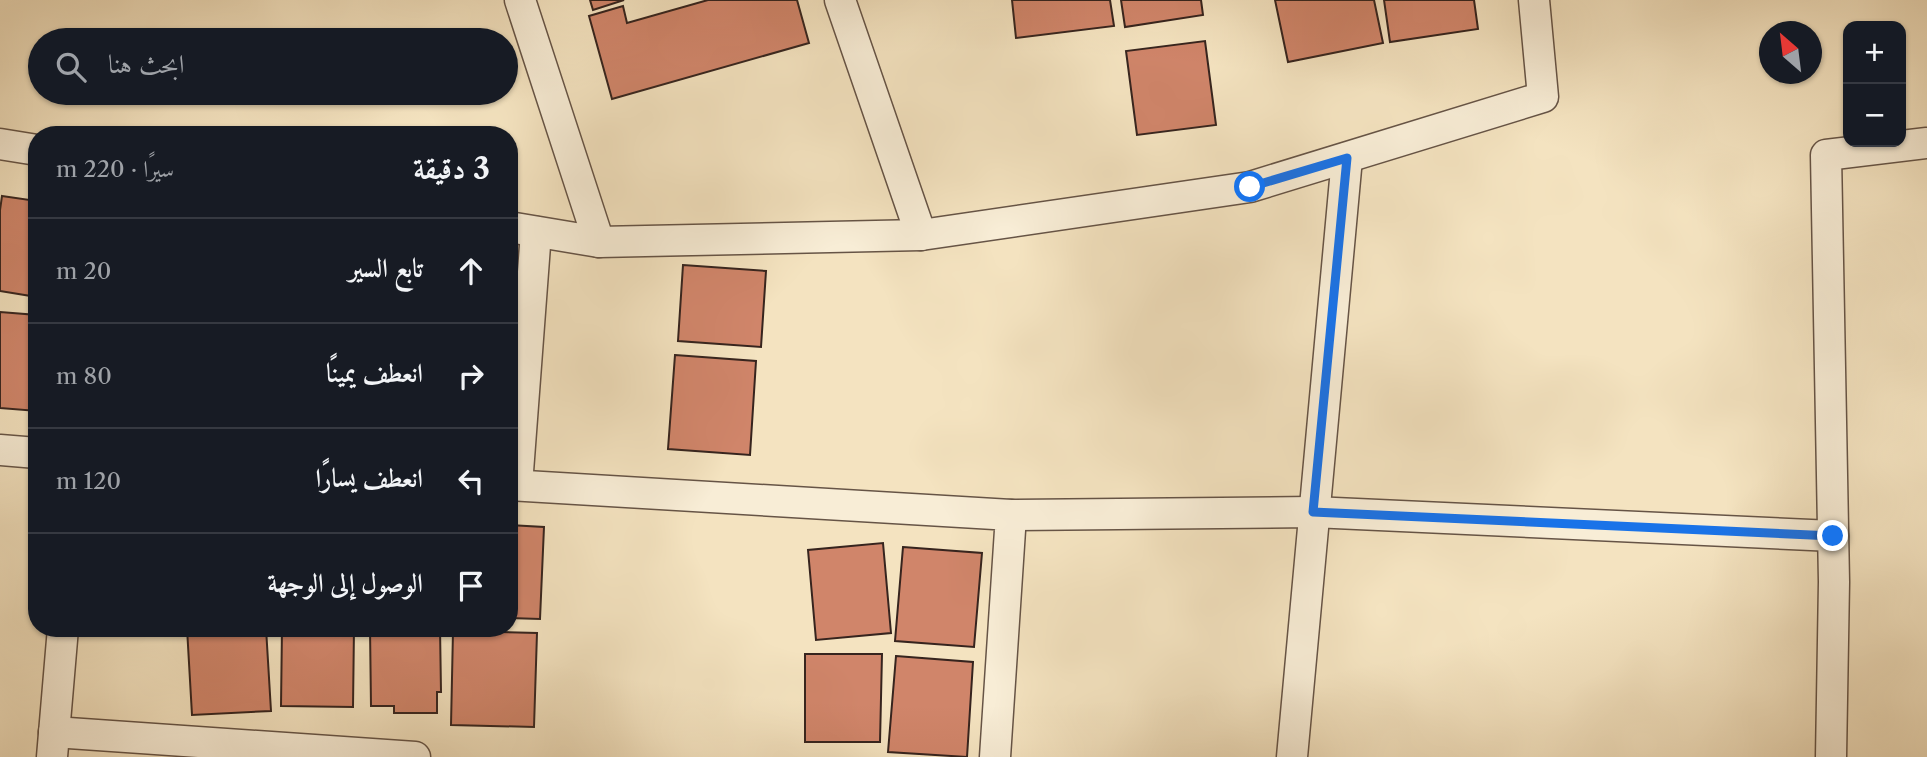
<!DOCTYPE html>
<html lang="ar">
<meta charset="utf-8">
<style>
:root{--surface:#171b24;--page:#242831;--text:#f1f3f6;--muted:#9ea1a6;--line:#363941}
body{margin:0;font-family:"Libre Caslon Text",Amiri,serif;background:var(--page);color:var(--text);direction:rtl}
.controls{position:absolute;right:21px;top:21px;display:grid;overflow:hidden;border-radius:14px;box-shadow:0 2px 5px #0004}
.controls button{width:63px;height:63px;display:grid;place-items:center;padding:0;border:0;border-bottom:2px solid var(--line);background:var(--surface);color:var(--text);font:35px sans-serif}
.compass{position:absolute;left:1759px;top:21px;width:63px;height:63px;border-radius:50%;background:var(--surface);box-shadow:0 2px 5px #0004;rotate:332deg}
.stop{position:absolute;width:21px;height:21px;margin:-16px;border:5px solid #1a73e8;border-radius:50%;background:#fff}
.stop.end{background:#1a73e8;border-color:#fff;box-shadow:0 2px 7px #0008}
.list{margin:0;padding:0;list-style:none}
h2{display:flex;justify-content:space-between;align-items:center;height:91px;margin:0;padding:0 28px;font-size:30px}
h2 small{font-size:23px;font-weight:400;color:var(--muted)}
.list li{display:grid;grid-template-columns:46px 1fr auto;gap:21px;align-items:center;box-sizing:border-box;height:105px;padding:0 28px;border-top:2px solid var(--line)}
.list b{display:block;font-size:26px;white-space:nowrap}
.list em{font-size:23px;font-style:normal;color:var(--muted)}
.icon{flex:none;width:38px;height:38px;fill:none;stroke:currentColor;stroke-width:2;stroke-linecap:round;stroke-linejoin:round}
.map{position:relative;flex:none;width:1927px;height:757px;overflow:hidden;direction:ltr}
.search{position:absolute;background:var(--surface);box-shadow:0 2px 5px #0004;left:28px;top:28px;width:490px;height:77px;display:flex;align-items:center;gap:18px;box-sizing:border-box;padding:0 24px;border-radius:38px;color:var(--muted);font-size:26px}
.panel{position:absolute;background:var(--surface);box-shadow:0 2px 5px #0004;left:28px;top:126px;width:490px;height:511px;border-radius:28px;direction:rtl}
.map>svg:first-child{display:block}
.building{fill:#d0856a;stroke:#36241e;stroke-width:2}
.lines{fill:none;stroke-linecap:round;stroke-linejoin:round}
.minor-casing{stroke:#665446;stroke-width:33}
.minor{stroke:#f8edd6;stroke-width:30}
.route{stroke:#1a73e8;stroke-width:9}
</style>
<div class="map">
<svg width="1927" height="757" viewBox="0 0 1927 757">
<rect width="100%" height="100%" fill="#f4e3c0"/>
<filter id="stains"><feTurbulence type="fractalNoise" baseFrequency=".00286" numOctaves="4"/><feColorMatrix values="0 0 0 0 .2 0 0 0 0 .09 0 0 0 0 .02 0 0 0 .5 -.17"/></filter>
<radialGradient id="worn" r=".72"><stop offset=".6" stop-color="#630" stop-opacity="0"/><stop offset="1" stop-color="#630" stop-opacity=".3"/></radialGradient>
<g class="building">
<polygon points="590,0 624,0 593,10"/>
<polygon points="708,0 797,0 809,43 612,99 589,16 623,6 627,23"/>
<polygon points="1012,0 1110,0 1114,26 1016,38"/>
<polygon points="1121,0 1201,0 1203,15 1125,27"/>
<polygon points="1275,0 1374,0 1383,43 1288,62"/>
<polygon points="1384,0 1474,0 1478,29 1390,42"/>
<polygon points="1205,41 1216,125 1137,135 1126,51"/>
<polygon points="2,196 37,201 37,297 0,291 0,210"/>
<polygon points="683,265 766,271 761,347 678,341"/>
<polygon points="0,312 37,315 37,411 0,408"/>
<polygon points="675,355 756,361 750,455 668,449"/>
<polygon points="509,525 544,527 540,619 509,618"/>
<polygon points="883,543 891,633 816,640 808,550"/>
<polygon points="903,547 982,553 974,647 895,641"/>
<polygon points="187,628 266,628 271,711 192,715"/>
<polygon points="282,628 354,628 353,707 281,706"/>
<polygon points="370,628 440,628 441,692 437,692 437,713 394,713 394,706 371,706"/>
<polygon points="453,631 537,633 534,727 451,725"/>
<polygon points="805,654 882,654 880,742 805,742"/>
<polygon points="896,656 973,662 967,757 888,752"/>
</g>
<g class="lines">
<defs>
<g id="minor">
<polyline points="520,0 599,242"/>
<polyline points="840,0 921,235"/>
<polyline points="0,144 37,150"/>
<polyline points="509,227 599,242 921,235 1250,187 1543,97 1534,0"/>
<polyline points="0,450 37,453"/>
<polyline points="509,485 1011,515 995,757"/>
<polyline points="517,485 536,232"/>
<polyline points="1011,515 1313,512 1833,536"/>
<polyline points="54,732 415,757"/>
<polyline points="52,757 63,628"/>
<polyline points="1292,757 1347,158"/>
<polyline points="1831,757 1834,582 1826,155 1927,143"/>
</g>
</defs>
<use href="#minor" class="minor-casing"/>
<use href="#minor" class="minor"/>
</g>
<g class="lines">
<polyline class="route" points="1250,187 1347,158 1313,512 1833,536"/>
</g>
<rect width="100%" height="100%" filter="url(#stains)"/>
<rect width="100%" height="100%" fill="url(#worn)"/>
</svg>
<div class="controls">
<button>+</button>
<button>−</button>
</div>
<svg class="compass" viewBox="-18 -18 36 36"><path d="M0-13l5 13h-10z" fill="#e53935"/><path d="M0 13l5-13h-10z" fill="#9ea1a6"/></svg>
<div class="stop" style="left:1250px;top:187px"></div>
<div class="stop end" style="left:1833px;top:536px"></div>
<div class="search"><svg class="icon" aria-label="search" viewBox="0 0 24 24"><circle cx="10" cy="10" r="6"/><path d="M15 15l6 6"/></svg>ابحث هنا</div>
<section class="panel">
<h2>3 دقيقة<small>سيرًا · 220 m</small></h2>
<ul class="list">
<li><svg class="icon" aria-label="ahead" viewBox="0 0 24 24"><path d="M12 20V5M6 11l6-6 6 6"/></svg><div><b>تابع السير</b></div><em>20 m</em></li>
<li><svg class="icon" aria-label="right" viewBox="0 0 24 24"><path d="M7 20v-9h11M14 6l5 5-5 5"/></svg><div><b>انعطف يمينًا</b></div><em>80 m</em></li>
<li><svg class="icon" aria-label="left" viewBox="0 0 24 24"><path d="M17 20v-9H6M10 6l-5 5 5 5"/></svg><div><b>انعطف يسارًا</b></div><em>120 m</em></li>
<li><svg class="icon" aria-label="arrive" viewBox="0 0 24 24"><path d="M6 21V4h12l-3 4 3 4H6"/></svg><div><b>الوصول إلى الوجهة</b></div></li>
</ul>
</section>
</div>
